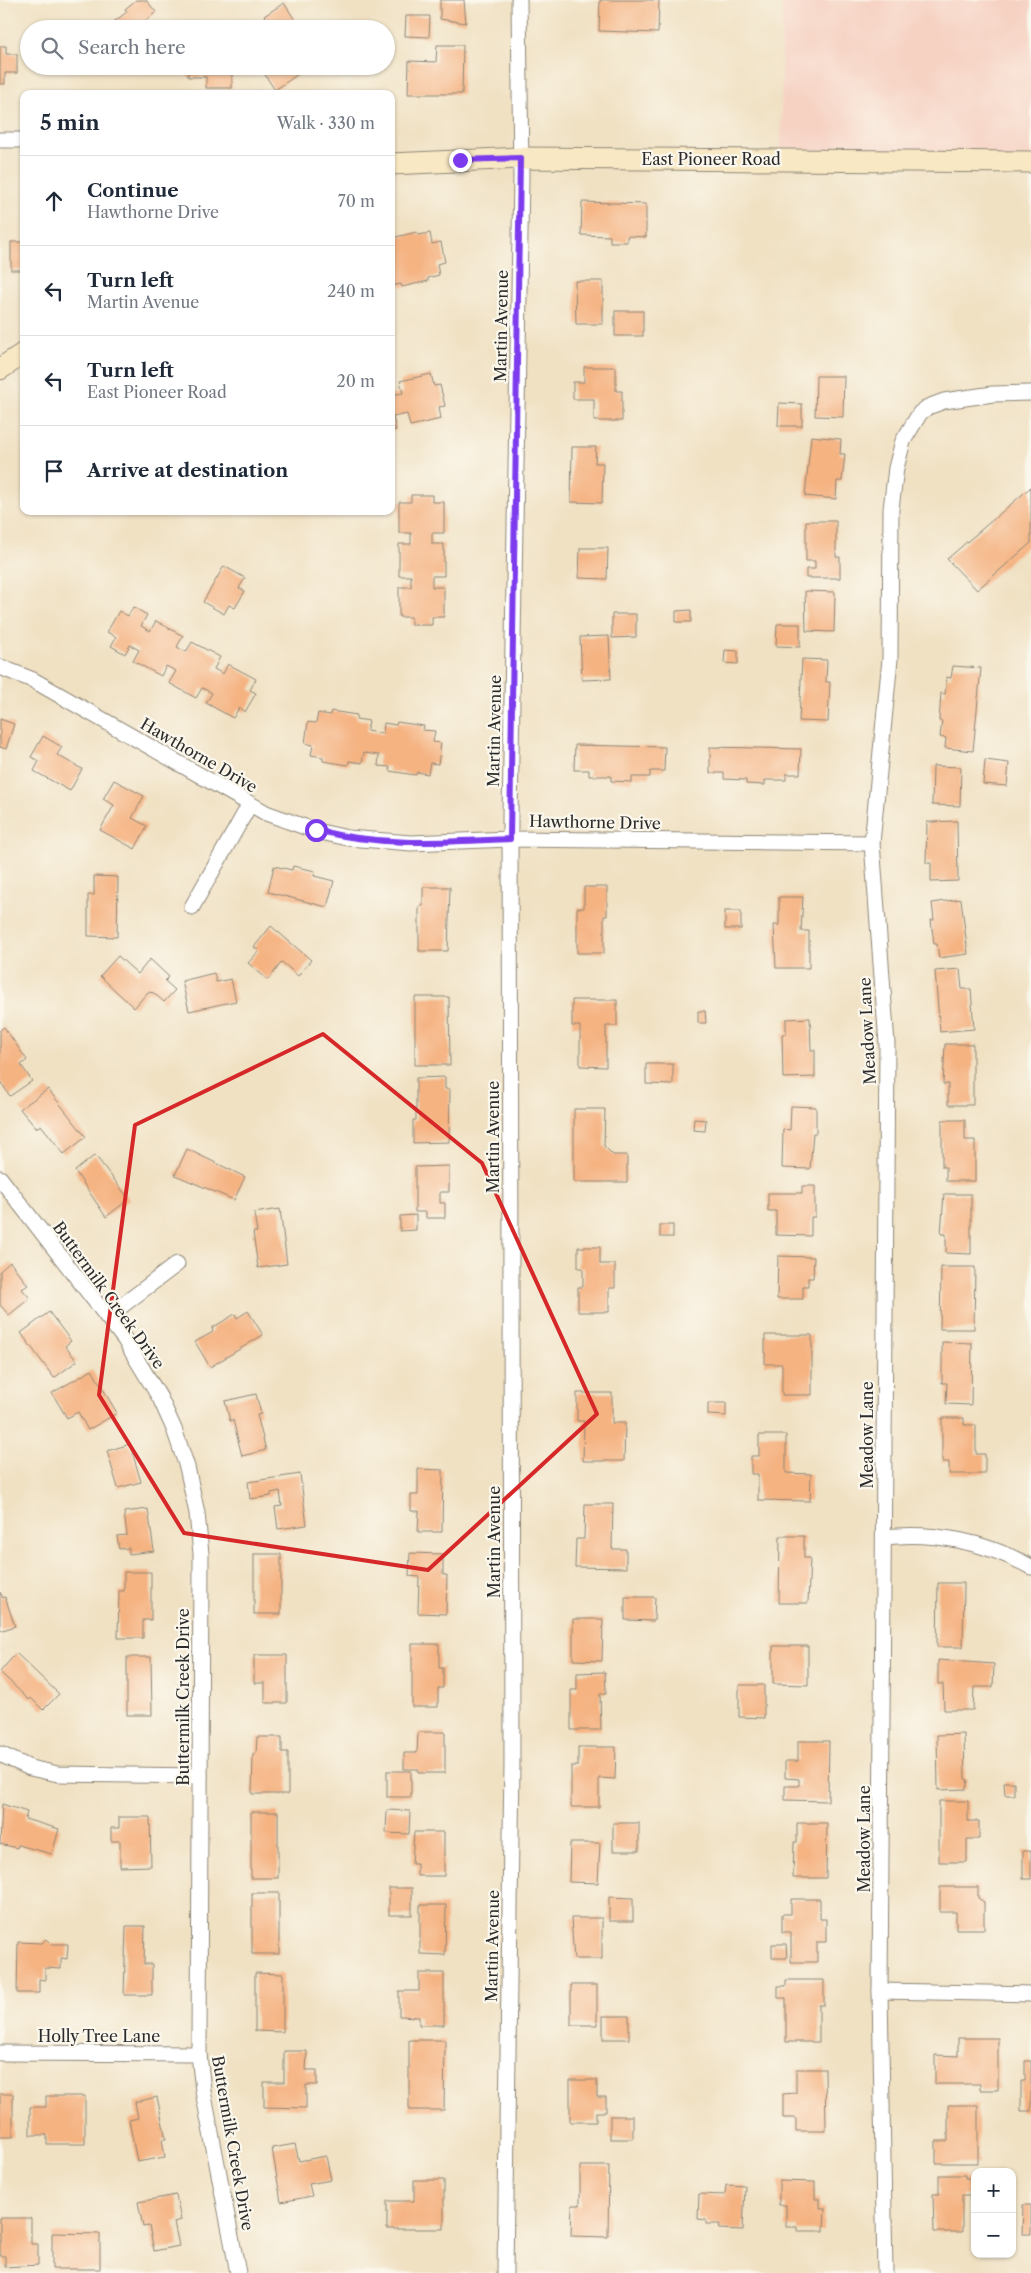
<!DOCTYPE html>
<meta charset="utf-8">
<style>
:root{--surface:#fff;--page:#f6f6f7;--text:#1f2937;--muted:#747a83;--line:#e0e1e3}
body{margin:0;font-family:"Libre Caslon Text",serif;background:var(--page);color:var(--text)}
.controls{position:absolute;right:15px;bottom:15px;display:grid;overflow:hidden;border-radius:10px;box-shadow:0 1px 4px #0004}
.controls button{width:45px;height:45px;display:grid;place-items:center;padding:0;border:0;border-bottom:1px solid var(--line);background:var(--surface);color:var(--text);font:25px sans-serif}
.stop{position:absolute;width:15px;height:15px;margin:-11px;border:4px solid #7c3aed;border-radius:50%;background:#fff}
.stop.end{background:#7c3aed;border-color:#fff;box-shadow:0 1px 5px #0008}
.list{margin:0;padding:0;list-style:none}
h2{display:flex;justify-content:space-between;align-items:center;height:65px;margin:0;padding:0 20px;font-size:21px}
h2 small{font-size:16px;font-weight:400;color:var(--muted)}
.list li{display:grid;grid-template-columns:32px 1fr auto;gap:15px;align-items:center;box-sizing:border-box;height:90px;padding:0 20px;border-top:1px solid var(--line)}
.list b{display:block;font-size:19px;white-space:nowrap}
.list p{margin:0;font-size:16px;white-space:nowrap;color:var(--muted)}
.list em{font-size:16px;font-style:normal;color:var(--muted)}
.icon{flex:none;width:28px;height:28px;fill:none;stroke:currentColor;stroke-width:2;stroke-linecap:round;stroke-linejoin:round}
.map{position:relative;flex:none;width:1031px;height:2273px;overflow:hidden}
.search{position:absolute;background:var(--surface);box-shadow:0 1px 4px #0004;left:20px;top:20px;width:375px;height:55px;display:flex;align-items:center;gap:12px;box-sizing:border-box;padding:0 18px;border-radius:28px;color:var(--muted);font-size:19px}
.panel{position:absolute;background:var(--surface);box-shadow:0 1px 4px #0004;left:20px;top:90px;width:375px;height:425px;border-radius:10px}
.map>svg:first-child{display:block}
.built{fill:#f6d2c3}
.building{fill:#f5b382}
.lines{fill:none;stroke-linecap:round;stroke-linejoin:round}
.minor-casing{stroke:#8e8677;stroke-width:17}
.secondary-casing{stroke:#8e8677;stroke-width:23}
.minor{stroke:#fff;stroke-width:15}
.secondary{stroke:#f8e8c3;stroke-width:21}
.route{stroke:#7c3aed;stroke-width:6}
.marked{fill:none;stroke:#d62828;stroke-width:4;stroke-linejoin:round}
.labels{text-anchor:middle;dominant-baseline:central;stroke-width:4.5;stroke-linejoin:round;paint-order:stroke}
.street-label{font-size:16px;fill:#2b2b2b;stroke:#fbf7ec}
</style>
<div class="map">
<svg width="1031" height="2273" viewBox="0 0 1031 2273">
<rect width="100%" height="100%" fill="#fbf7ec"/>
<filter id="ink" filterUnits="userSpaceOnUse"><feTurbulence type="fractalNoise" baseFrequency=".02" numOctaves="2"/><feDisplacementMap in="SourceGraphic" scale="10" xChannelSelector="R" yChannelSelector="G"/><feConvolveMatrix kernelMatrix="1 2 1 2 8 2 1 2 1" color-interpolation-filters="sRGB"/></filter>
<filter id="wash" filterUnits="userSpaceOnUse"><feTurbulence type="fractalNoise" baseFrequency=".0096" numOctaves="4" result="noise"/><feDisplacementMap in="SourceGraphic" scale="20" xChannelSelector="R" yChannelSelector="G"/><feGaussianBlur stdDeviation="1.12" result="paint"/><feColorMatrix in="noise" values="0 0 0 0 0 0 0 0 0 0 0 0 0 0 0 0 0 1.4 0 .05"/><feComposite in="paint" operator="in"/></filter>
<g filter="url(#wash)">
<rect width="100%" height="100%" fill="#f0e1c3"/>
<polygon class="built" points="782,0 1031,0 1031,164 781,159"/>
<g id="blocks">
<g class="building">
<polygon points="136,0 146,0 156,12 144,22 147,25 143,29 104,29 127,12 125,9"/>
<polygon points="440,0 464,0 466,23 440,19"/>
<polygon points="600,0 659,0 658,33 599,31"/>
<polygon points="284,3 301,29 272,29 264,16"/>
<polygon points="406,16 430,16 429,37 405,36"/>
<polygon points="437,45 463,45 462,94 408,94 409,61 436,62"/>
<polygon points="0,46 6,46 6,54 17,54 17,73 5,73 5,84 0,84"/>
<polygon points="188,66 232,66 232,88 206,88 206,77 188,77"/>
<polygon points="259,66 310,66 275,90"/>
<polygon points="582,202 646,204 646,237 627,236 627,242 610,242 610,236 581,235"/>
<polygon points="417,232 418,235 430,233 432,244 441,242 445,262 437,264 439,275 428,278 428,281 402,287 401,284 391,286 391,238"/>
<rect x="11" y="242" width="13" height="28"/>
<polygon points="575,281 603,281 603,324 576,324"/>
<rect x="615" y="311" width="28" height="25"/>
<polygon points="584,367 616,367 616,391 622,391 622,421 594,421 594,399 573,399 573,382 584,382"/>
<polygon points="431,374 434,386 440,385 445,406 439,407 441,419 410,426 407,414 393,417 396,430 391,431 391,395 403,393 400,381"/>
<polygon points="816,376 844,376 843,417 815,416"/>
<polygon points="779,403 802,404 802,426 778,426"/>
<polygon points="811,436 841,439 840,454 845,454 842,481 837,481 836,499 805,496"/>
<polygon points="572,447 596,447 595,463 603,463 602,503 571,502"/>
<polygon points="1031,487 1031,543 977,590 947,559"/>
<polygon points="411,495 432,495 432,502 444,502 444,533 432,533 432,544 444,544 444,576 432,576 432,587 444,587 444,617 432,617 432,625 411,625 411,617 399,617 399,587 411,587 411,576 399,576 399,544 411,544 411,533 399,533 399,502 411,502"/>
<polygon points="806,521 836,521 836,557 840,557 840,578 806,578 806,569 815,569 815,561 806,561"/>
<polygon points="580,548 608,548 607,579 579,578"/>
<polygon points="224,566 245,578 239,588 245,591 235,608 229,605 224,614 203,602"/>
<polygon points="805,591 835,592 834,632 806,631"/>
<polygon points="133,607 147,615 141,626 150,631 156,621 183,636 177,647 186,652 192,642 220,657 214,669 223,674 228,664 256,679 250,690 256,693 245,712 239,708 233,718 206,703 212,693 202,688 196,698 169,683 176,671 166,666 161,676 133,661 139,650 130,645 125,654 111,646 116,637 107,632 119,611 128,616"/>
<polygon points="691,610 691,622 676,622 676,611"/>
<polygon points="612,614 636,614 636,637 612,638"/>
<polygon points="777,624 800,624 800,647 776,646"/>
<polygon points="609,636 611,679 582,680 580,637"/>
<polygon points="725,650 738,651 738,664 724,663"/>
<polygon points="802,659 827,660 826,682 830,682 828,722 799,721"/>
<polygon points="953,666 981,668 973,751 945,748 946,738 940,737 942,721 939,721 941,693 945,694 947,677 951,678"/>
<polygon points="331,711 357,715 356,719 369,721 367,731 383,734 384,723 396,725 397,722 424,726 423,730 435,731 433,742 441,743 438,764 430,763 428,774 417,772 416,775 389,771 390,767 378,766 379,755 364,753 362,763 349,761 348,765 323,761 323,757 311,755 313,745 305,743 308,722 316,723 318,713 330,715"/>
<polygon points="0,719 14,724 6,749 0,747"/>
<polygon points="43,736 62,747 57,755 82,769 70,791 34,771 39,761 31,757"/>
<polygon points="575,745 665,747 664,771 650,771 650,777 632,777 632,782 611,781 611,776 589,776 589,770 574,770"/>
<polygon points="710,747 801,749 800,774 786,774 786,780 765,780 765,785 746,784 746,780 724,779 724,773 710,773"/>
<polygon points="985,760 1009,763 1007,786 983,784"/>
<polygon points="933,766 961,767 960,806 932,805"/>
<polygon points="114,780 144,796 132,818 147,826 135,849 100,830 114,805 103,799"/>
<polygon points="957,821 958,881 931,882 931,863 926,863 927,822"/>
<polygon points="274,866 292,870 293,866 315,871 314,876 334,881 327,907 268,892"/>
<polygon points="94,876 118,877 117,937 88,936 88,895 94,895"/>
<polygon points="423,887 450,887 448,951 419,951 419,906 423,906"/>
<polygon points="584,887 607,887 607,916 604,916 604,953 577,953 577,908 584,908"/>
<polygon points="779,897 803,897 801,931 809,931 809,968 776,968 774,925 779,925"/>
<polygon points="961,899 968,954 939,958 937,944 934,944 931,920 934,920 932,903"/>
<rect x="725" y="911" width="16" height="18"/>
<polygon points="271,926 311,960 298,976 282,962 268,980 248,963 259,951 254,947"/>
<polygon points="118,956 138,974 150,959 169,977 165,981 175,990 164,1002 154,993 148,992 134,1008 100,976"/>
<polygon points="960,969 962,989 971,989 974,1029 940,1032 935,971"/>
<polygon points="214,973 216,982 231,979 236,1001 189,1011 182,981"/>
<polygon points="415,997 449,997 450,1065 415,1065"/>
<polygon points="572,1000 617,1000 617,1026 606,1026 606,1067 580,1066 580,1026 572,1026"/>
<polygon points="698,1011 705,1011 706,1023 698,1023"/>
<polygon points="810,1018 811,1050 815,1050 815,1077 783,1078 782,1034 786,1034 786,1019"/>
<polygon points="4,1027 27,1060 21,1065 32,1081 10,1096 0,1081 0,1030"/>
<polygon points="945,1044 973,1044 973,1105 948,1105 948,1084 943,1084"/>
<polygon points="646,1064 673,1064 673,1085 646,1084"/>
<polygon points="445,1077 445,1089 450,1089 449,1142 413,1143 413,1120 416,1120 416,1078"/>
<polygon points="48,1089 86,1137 64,1154 41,1125 36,1128 20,1109"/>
<polygon points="791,1106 816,1107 816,1133 813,1133 810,1169 782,1168 783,1129 790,1130"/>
<polygon points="574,1109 605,1109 604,1146 613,1155 627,1155 627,1182 574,1182"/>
<polygon points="694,1119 706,1120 705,1131 693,1130"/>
<polygon points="942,1120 965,1120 965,1140 975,1140 975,1181 946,1181 946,1167 942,1167"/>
<polygon points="187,1149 245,1177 234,1200 175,1175"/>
<polygon points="95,1155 129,1199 106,1217 75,1171"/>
<polygon points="449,1166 449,1192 440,1192 440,1203 445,1203 445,1218 426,1218 426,1212 415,1212 415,1167"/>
<polygon points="802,1186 815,1186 815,1217 811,1217 811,1236 776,1235 776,1211 768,1211 768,1193 802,1193"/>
<polygon points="944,1194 971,1194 971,1254 946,1253 946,1234 941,1234"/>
<polygon points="280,1209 287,1264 258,1268 253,1232 257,1232 254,1213"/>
<polygon points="416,1215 416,1230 400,1231 400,1216"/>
<rect x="660" y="1225" width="13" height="12"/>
<polygon points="578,1247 600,1247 600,1264 615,1264 615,1288 609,1288 609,1312 578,1312 578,1287 583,1287 583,1268 578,1268"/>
<polygon points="778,1256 814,1257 813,1278 808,1278 808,1286 803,1286 803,1299 777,1299"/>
<polygon points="10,1262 28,1285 22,1289 30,1298 9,1315 0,1305 0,1271"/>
<polygon points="941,1267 975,1267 974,1329 940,1329"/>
<polygon points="248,1311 263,1335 210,1367 195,1342 213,1332 212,1328 235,1314 237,1318"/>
<polygon points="49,1312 71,1341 65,1346 77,1361 54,1378 21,1333"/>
<polygon points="765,1335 812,1335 812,1395 782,1395 782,1364 765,1364"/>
<polygon points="942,1342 972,1343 971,1405 946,1404 947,1383 942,1383"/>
<polygon points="92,1370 117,1413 88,1430 78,1412 67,1418 52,1393"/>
<polygon points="577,1393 612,1393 612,1423 625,1423 624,1461 583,1461 584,1421 577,1421"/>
<polygon points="256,1394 261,1414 257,1415 266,1450 242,1456 233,1420 230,1421 225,1401"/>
<polygon points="708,1403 726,1403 726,1416 708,1415"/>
<polygon points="942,1418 964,1418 964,1425 976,1425 976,1454 985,1454 985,1474 949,1474 949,1462 942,1462"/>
<polygon points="759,1435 786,1435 786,1473 811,1474 810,1501 758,1500 758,1474 751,1474 751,1456 759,1456"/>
<polygon points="130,1444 141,1482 118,1488 107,1451"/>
<polygon points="418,1469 443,1470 442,1532 418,1532 419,1511 411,1511 411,1495 418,1495"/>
<polygon points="300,1474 307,1525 278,1529 275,1507 282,1506 280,1491 271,1493 271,1496 250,1499 248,1482"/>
<polygon points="585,1504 613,1504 612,1549 626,1549 626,1568 575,1567 576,1539 584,1539"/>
<polygon points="148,1509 154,1551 129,1554 129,1548 119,1549 117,1536 127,1535 124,1512"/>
<polygon points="780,1536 804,1536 804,1558 810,1558 808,1603 779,1603"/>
<polygon points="410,1553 443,1554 443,1575 447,1575 446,1614 418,1613 419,1577 409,1576"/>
<rect x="254" y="1554" width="27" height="60"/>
<polygon points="124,1572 151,1572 151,1620 143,1620 143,1638 118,1638 119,1591 124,1591"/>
<polygon points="938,1583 964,1583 963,1647 937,1647"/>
<polygon points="0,1592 3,1598 5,1597 15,1626 0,1631"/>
<polygon points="625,1597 655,1597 654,1621 625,1620"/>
<polygon points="573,1619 603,1619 602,1661 573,1660"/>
<polygon points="412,1644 439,1644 439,1668 443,1668 443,1688 438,1688 438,1707 412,1707"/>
<polygon points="773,1646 808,1646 808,1685 773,1684"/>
<polygon points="16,1653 59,1694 43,1710 31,1698 29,1700 0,1672"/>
<polygon points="254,1655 287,1655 287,1703 265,1703 265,1683 254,1683"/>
<polygon points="127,1657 151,1657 152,1715 127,1715"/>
<polygon points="938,1660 994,1664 993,1687 974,1687 973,1710 944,1710 943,1684 938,1684"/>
<polygon points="605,1672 606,1694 600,1694 601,1730 571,1730 571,1690 577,1690 577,1673"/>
<polygon points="739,1685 764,1685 764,1718 739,1717"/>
<polygon points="418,1732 445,1732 445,1773 418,1773 418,1769 404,1769 404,1753 417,1753"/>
<polygon points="964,1734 965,1779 968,1780 966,1789 938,1790 937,1735"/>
<polygon points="257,1737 282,1737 282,1752 288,1752 288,1794 252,1794 253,1754 256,1754"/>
<polygon points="798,1741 829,1741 828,1801 785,1800 785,1786 799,1786 799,1779 785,1778 785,1761 798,1761"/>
<polygon points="578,1747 616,1747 615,1779 599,1778 599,1807 571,1807 571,1766 578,1766"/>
<rect x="387" y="1771" width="24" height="26"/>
<polygon points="1004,1782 1014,1782 1014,1795 1005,1795"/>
<polygon points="939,1801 968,1801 968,1821 979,1821 979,1839 967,1839 967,1862 939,1862"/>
<polygon points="2,1804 27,1812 25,1819 59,1829 52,1854 18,1845 17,1848 0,1844"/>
<polygon points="387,1810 410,1811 409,1834 386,1833"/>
<rect x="251" y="1812" width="27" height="66"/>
<polygon points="119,1817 150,1817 151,1866 120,1867 120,1841 111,1841 111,1828 119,1828"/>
<rect x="613" y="1823" width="26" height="28"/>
<polygon points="797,1823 827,1823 826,1878 793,1878 794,1842 797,1842"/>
<polygon points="414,1832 444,1832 444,1876 417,1876 417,1864 412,1864"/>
<polygon points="570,1843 600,1843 598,1883 569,1882"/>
<rect x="1023" y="1851" width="8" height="28"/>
<polygon points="940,1887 978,1887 978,1898 984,1902 984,1929 956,1929 956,1912 940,1912"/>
<rect x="389" y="1888" width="23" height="27"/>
<rect x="252" y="1893" width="27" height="61"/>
<polygon points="609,1897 633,1898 633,1921 609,1921"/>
<polygon points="791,1899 820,1899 820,1919 826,1919 826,1942 817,1942 817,1962 791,1962 791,1932 782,1932 782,1914 791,1914"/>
<polygon points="420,1905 446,1905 445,1955 420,1954"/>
<polygon points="571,1918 602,1918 602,1959 574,1959"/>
<polygon points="126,1926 145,1926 144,1964 152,1964 152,1995 124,1995"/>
<polygon points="46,1939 51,1944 68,1944 67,1959 61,1958 61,1969 45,1968 45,1980 39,1979 39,1993 17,1993 18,1942 42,1943"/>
<polygon points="772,1944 786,1944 787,1958 772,1958"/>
<polygon points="255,1973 283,1974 283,2032 255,2031"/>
<polygon points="419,1973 444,1973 444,2025 419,2025 419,2017 399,2016 399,1991 419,1991"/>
<polygon points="786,1980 824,1980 824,2005 819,2005 819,2042 786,2042 786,1998 778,1998 778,1986 786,1986"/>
<rect x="571" y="1985" width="26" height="40"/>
<rect x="603" y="2016" width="26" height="23"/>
<polygon points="958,2038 998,2038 998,2090 980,2090 980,2084 935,2084 935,2055 958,2056"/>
<polygon points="409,2040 445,2040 444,2110 409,2110"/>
<polygon points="284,2051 307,2051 306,2070 317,2070 317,2085 306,2085 306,2108 264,2107 264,2082 284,2082"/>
<polygon points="1025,2061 1031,2061 1031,2111 1021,2111 1021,2081 1025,2081"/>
<polygon points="796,2069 825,2069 826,2131 796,2131 796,2118 783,2118 783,2094 796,2093"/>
<polygon points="570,2080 597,2080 597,2097 606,2097 606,2112 596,2112 596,2122 570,2122"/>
<rect x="0" y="2094" width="13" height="43"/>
<polygon points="46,2096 85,2096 85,2144 47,2144 47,2135 30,2135 30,2107 46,2107"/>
<polygon points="157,2097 166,2139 162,2139 165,2157 137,2162 129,2120 138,2118 135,2102"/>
<polygon points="948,2105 978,2105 978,2163 936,2163 936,2141 948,2141"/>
<rect x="610" y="2116" width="23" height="23"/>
<polygon points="295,2144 299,2161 326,2156 331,2180 309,2184 312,2196 281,2202 272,2148"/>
<polygon points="580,2166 609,2166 608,2237 571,2236 572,2205 580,2205"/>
<polygon points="939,2175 965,2175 965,2178 975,2178 975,2195 962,2195 962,2232 934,2232 933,2194 939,2194"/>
<polygon points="414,2180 444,2180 444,2229 387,2229 387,2201 414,2201"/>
<polygon points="779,2181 815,2182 815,2199 820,2199 820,2208 825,2208 824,2231 797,2231 797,2227 786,2227 786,2205 779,2205"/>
<polygon points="726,2185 745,2186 743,2230 719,2229 720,2224 706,2224 706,2220 698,2219 699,2194 725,2195"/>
<polygon points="176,2195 181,2220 174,2222 179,2246 154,2251 149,2226 143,2227 138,2202"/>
<polygon points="1023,2205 1031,2205 1031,2234 1022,2234"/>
<polygon points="0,2218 31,2218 31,2244 38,2244 38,2265 5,2267 5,2256 0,2256"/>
<polygon points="52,2233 100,2234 100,2269 52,2269"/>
</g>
</g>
</g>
<g filter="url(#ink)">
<use href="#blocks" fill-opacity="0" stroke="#8e8677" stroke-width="1"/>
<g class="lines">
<defs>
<g id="minor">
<polyline points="0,140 24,140"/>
<polyline points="0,667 33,680 266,813 316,831 348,838 411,843 510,839 872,843"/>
<polyline points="192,907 250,804"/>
<polyline points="0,1178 125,1340 160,1398 174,1429 187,1467 197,1513 201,1554 199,2054 203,2091 238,2273"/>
<polyline points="107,1317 177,1264"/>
<path d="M 884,1537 C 934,1531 986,1542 1031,1567"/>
<polyline points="0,1754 30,1768 58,1774 200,1776"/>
<polyline points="880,1991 1031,1994"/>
<polyline points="0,2053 199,2054"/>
<polyline points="505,2273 512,1763 510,816 521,177 519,0"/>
<polyline points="885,2273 880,1991 887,1044 872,843 890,659 891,509 896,468 903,441 920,413 928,407 944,401 993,394 1031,393"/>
</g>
<g id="secondary">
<polyline points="391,164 520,158 1031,162"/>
<polyline points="0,369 24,353"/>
</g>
</defs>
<use href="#minor" class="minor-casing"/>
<use href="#secondary" class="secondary-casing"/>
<use href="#minor" class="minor"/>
<use href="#secondary" class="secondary"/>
</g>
</g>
<g class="lines" filter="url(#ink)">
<path class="route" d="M 316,830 C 381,847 444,842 510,839 L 520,158 L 460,160"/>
</g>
<path class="marked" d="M 323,1034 L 482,1163 L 597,1414 L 428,1570 L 184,1533 L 99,1395 L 135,1125 Z"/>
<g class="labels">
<g class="street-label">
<text x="711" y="159">East Pioneer Road</text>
<text transform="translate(501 326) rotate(-89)">Martin Avenue</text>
<text transform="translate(494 731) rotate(-89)">Martin Avenue</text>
<text transform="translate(199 755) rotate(30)">Hawthorne Drive</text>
<text transform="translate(595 822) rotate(1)">Hawthorne Drive</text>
<text transform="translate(867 1031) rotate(-93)">Meadow Lane</text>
<text transform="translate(493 1137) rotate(-90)">Martin Avenue</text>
<text transform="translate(109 1295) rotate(54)">Buttermilk Creek Drive</text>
<text transform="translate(867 1435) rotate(-90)">Meadow Lane</text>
<text transform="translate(494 1542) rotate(-90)">Martin Avenue</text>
<text transform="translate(183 1697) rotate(-90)">Buttermilk Creek Drive</text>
<text transform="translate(864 1839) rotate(-90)">Meadow Lane</text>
<text transform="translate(492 1946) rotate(-89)">Martin Avenue</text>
<text x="99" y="2036">Holly Tree Lane</text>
<text transform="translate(233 2143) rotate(80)">Buttermilk Creek Drive</text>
</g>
</g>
</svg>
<div class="controls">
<button>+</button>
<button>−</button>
</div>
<div class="stop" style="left:316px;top:830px"></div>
<div class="stop end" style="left:460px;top:160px"></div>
<div class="search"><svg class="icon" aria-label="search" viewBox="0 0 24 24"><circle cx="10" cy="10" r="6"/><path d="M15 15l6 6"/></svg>Search here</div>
<section class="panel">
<h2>5 min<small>Walk · 330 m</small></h2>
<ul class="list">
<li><svg class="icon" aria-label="ahead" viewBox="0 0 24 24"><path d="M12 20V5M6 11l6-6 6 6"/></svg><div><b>Continue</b><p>Hawthorne Drive</p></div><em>70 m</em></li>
<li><svg class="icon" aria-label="left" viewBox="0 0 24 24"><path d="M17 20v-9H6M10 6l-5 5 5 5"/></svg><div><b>Turn left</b><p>Martin Avenue</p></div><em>240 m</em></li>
<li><svg class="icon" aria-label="left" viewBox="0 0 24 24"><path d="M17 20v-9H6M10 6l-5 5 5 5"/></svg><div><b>Turn left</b><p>East Pioneer Road</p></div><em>20 m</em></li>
<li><svg class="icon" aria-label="arrive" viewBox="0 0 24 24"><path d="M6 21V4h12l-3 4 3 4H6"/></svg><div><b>Arrive at destination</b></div></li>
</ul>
</section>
</div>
